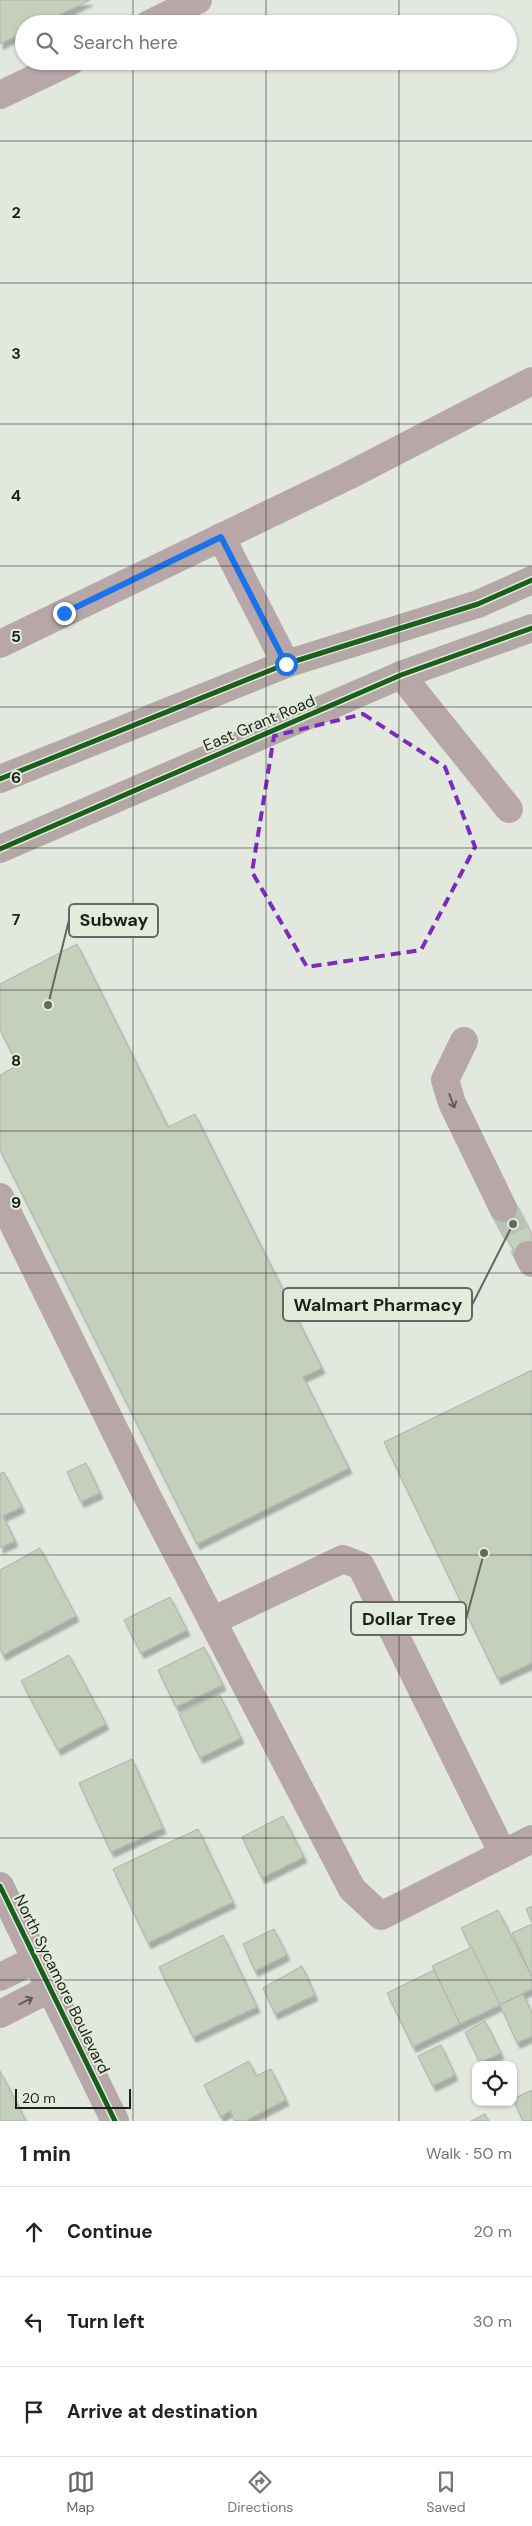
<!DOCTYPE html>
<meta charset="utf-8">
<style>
:root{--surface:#fff;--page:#f2f2f2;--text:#222;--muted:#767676;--line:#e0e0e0;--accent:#626760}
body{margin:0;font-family:"DM Sans",sans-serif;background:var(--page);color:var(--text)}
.controls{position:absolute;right:15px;bottom:15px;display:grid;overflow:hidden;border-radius:10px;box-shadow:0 1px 4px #0004}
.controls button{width:45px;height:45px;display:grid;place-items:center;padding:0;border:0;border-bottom:1px solid var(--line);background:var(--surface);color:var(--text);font:25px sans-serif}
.scale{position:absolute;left:15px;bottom:12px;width:116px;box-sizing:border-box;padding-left:5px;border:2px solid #1d211b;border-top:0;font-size:14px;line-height:18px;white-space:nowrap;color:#1d211b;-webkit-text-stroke:4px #e2ecdb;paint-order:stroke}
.stop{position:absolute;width:15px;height:15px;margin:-11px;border:4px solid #1a73e8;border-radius:50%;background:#fff}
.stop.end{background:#1a73e8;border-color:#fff;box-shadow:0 1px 5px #0008}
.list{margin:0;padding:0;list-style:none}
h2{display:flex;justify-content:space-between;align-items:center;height:65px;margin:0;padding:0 20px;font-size:21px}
h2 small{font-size:16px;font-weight:400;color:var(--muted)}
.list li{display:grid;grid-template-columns:32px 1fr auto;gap:15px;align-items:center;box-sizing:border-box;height:90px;padding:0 20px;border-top:1px solid var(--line)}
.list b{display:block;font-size:19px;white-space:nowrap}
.list em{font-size:16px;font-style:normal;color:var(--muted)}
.icon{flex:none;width:28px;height:28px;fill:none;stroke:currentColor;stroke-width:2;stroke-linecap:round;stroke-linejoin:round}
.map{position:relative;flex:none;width:532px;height:2121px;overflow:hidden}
.search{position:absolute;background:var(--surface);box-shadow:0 1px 4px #0004;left:15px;right:15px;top:15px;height:55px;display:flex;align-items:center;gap:12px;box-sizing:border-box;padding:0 18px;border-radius:28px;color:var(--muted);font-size:19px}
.sheet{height:335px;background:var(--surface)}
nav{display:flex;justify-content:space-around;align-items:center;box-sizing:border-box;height:70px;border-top:1px solid var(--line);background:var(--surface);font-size:14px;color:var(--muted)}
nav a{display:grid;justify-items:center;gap:2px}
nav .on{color:var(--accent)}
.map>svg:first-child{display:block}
.building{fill:#c5d0bc;stroke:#adb1aa;filter:url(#shadow)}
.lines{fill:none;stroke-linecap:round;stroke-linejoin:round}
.minor-tunnel{stroke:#bbc0b8;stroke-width:28;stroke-dasharray:28 14;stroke-linecap:butt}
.minor{stroke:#b8a7a8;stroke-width:28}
.major{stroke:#b4a7a6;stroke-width:28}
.cycleway-casing{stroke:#e2ecdb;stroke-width:8}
.cycleway{stroke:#1b5e20;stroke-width:5}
.oneway{stroke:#635d5a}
.route{stroke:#1a73e8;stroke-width:6}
.marked{fill:none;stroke:#7b2cbf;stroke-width:4;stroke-dasharray:10 6;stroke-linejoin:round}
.grid{fill:none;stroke:#1d211b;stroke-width:1;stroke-opacity:0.55}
.labels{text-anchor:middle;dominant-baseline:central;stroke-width:4;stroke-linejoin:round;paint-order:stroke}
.street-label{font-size:16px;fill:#1d211b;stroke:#e2ecdb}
.grid-label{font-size:16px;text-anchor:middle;font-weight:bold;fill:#1d211b;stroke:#e2ecdb;stroke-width:4;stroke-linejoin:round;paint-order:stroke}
.leader{fill:none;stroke:#626760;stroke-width:2}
.callout-dot{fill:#626760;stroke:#e2ecdb;stroke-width:2}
.callout{fill:#e2ecdb;stroke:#626760;stroke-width:2}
.callout-label{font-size:18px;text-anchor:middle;font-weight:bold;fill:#1d211b}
</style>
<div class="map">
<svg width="532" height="2121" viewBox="0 0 532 2121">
<defs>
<filter id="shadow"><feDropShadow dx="3" dy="5.5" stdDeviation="1" flood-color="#0004"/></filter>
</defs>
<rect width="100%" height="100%" fill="#e3e8df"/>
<g class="building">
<polygon points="0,0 90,0 41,24 24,24 24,32 0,44"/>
<polygon points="77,944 168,1127 195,1114 322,1368 303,1377 349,1468 197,1544 0,1150 0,1075 18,1065 0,1030 0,984"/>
<polygon points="515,1202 532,1235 532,1253 519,1259 493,1214"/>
<polygon points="532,1370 532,1663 498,1679 384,1442"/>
<polygon points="86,1463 100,1493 81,1502 67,1472"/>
<polygon points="4,1472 22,1507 3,1516 15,1541 0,1548 0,1474"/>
<polygon points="40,1548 76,1616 3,1655 0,1649 0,1570"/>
<polygon points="170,1597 187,1630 141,1653 124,1620"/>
<polygon points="204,1647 223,1685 176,1707 158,1670"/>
<polygon points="69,1655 106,1724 58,1750 21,1681"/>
<polygon points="219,1694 241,1738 200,1758 179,1714"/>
<polygon points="132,1759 163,1828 111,1852 79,1783"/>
<polygon points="283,1816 304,1857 262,1878 242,1837"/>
<polygon points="198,1829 233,1902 148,1943 113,1869"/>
<polygon points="532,1906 532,1922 526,1909"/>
<polygon points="498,1910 532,1977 532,1989 500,2005 461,1928"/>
<polygon points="532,1924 532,1977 512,1933"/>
<polygon points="274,1929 287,1955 255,1971 243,1944"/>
<polygon points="223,1935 257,2007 193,2037 159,1967"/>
<polygon points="472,1947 500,2005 460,2024 432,1966"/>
<polygon points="302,1966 315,1995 275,2014 263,1988"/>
<polygon points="434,1970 460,2024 413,2047 387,1993"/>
<polygon points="523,1994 532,2013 532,2036 517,2043 500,2005"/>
<polygon points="485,2021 501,2053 480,2063 465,2032"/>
<polygon points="441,2045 455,2075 433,2086 418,2056"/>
<polygon points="249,2061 256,2076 271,2069 286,2100 245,2121 235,2121 230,2111 221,2117 204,2085"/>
<polygon points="0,2071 26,2121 0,2121"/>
<polygon points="532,2090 532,2121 523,2121 513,2099"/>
<polygon points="485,2114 489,2121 471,2121"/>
</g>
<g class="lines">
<polyline class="minor-tunnel" points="503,1208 528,1255"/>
<g class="minor">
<polyline points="149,24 198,0"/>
<polyline points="0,95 71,61"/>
<polyline points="221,537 286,664"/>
<polyline points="0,644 348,476 532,381"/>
<polyline points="401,675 509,809"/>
<polyline points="464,1041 445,1080 452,1103 503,1208"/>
<polyline points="0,1197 144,1490 352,1889 381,1916 532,1839"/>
<polyline points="528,1255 532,1263"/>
<polyline points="212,1621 343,1559 361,1566 503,1854"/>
<polyline points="0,1886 115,2121"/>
<polyline points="0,1977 37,1959"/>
<polyline points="0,2014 51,1988"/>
</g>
<g class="major">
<polyline points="0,779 286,664 478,604 532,580"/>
<polyline points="0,849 401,675 532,628"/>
</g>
<defs>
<g id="cycleway">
<polyline points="0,779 286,664 478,604 532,580"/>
<polyline points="0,849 401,675 532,628"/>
<polyline points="0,1886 115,2121"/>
</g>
</defs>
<use href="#cycleway" class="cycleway-casing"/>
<use href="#cycleway" class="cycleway"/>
</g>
<defs><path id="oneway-shaft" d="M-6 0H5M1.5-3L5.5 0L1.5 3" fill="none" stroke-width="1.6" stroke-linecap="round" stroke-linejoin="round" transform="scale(1.25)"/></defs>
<g class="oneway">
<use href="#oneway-shaft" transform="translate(452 1101) rotate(69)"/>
<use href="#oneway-shaft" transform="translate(26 2001) rotate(-27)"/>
</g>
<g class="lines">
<polyline class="route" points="64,613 221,537 286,664"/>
</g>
<path class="marked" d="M 363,714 L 445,767 L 475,847 L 421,950 L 307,967 L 252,872 L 274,736 Z"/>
<path class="grid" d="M 133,0 L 133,24M 266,0 L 266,24M 399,0 L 399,24M 133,61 L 133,2121M 266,61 L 266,2121M 399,61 L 399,2121M 0,141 L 532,141M 0,283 L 532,283M 0,424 L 532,424M 0,566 L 532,566M 0,707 L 532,707M 0,848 L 532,848M 0,990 L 532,990M 0,1131 L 532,1131M 0,1273 L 532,1273M 0,1414 L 532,1414M 0,1555 L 532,1555M 0,1697 L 532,1697M 0,1838 L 532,1838M 0,1980 L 532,1980"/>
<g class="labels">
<g class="street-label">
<text transform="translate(259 723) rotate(-23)">East Grant Road</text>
<text transform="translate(62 1984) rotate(64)">North Sycamore Boulevard</text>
</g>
</g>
<g class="grid-label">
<text x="16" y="218">2</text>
<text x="16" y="359">3</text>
<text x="16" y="501">4</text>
<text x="16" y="642">5</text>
<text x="16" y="783">6</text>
<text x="16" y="925">7</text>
<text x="16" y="1066">8</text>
<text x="16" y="1208">9</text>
</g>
<path class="leader" d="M48 1005L69 920M513 1224L472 1305M484 1553L466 1619"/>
<g class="callout-dot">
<circle cx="48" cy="1005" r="5"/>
<circle cx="513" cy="1224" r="5"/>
<circle cx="484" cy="1553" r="5"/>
</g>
<g class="callout">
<rect x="69" y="904" width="89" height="33" rx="5"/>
<rect x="283" y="1288" width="189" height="33" rx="5"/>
<rect x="351" y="1602" width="115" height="33" rx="5"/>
</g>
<g class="callout-label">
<text x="114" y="926">Subway</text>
<text x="378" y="1311">Walmart Pharmacy</text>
<text x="409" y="1625">Dollar Tree</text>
</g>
</svg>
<div class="controls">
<button><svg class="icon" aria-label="locate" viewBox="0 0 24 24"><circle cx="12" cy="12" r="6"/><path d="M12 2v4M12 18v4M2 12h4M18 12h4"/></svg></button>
</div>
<div class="scale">20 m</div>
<div class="stop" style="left:286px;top:664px"></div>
<div class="stop end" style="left:64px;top:613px"></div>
<div class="search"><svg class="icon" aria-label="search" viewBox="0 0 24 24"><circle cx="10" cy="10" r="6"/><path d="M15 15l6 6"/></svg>Search here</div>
</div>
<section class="sheet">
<h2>1 min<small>Walk · 50 m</small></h2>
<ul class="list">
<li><svg class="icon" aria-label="ahead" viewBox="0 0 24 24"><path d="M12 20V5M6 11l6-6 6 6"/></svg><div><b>Continue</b></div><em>20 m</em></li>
<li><svg class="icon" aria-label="left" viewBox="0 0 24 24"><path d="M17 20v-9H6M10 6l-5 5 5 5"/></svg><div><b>Turn left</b></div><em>30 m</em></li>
<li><svg class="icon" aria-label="arrive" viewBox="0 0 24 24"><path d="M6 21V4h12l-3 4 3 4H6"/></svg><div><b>Arrive at destination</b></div></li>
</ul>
</section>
<nav>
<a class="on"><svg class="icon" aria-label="map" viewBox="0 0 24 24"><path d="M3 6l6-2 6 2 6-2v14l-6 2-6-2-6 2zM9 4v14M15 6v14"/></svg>Map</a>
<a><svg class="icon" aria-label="directions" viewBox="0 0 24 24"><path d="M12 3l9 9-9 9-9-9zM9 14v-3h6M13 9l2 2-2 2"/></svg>Directions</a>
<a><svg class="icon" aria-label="saved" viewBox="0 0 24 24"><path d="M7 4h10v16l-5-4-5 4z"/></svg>Saved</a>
</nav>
